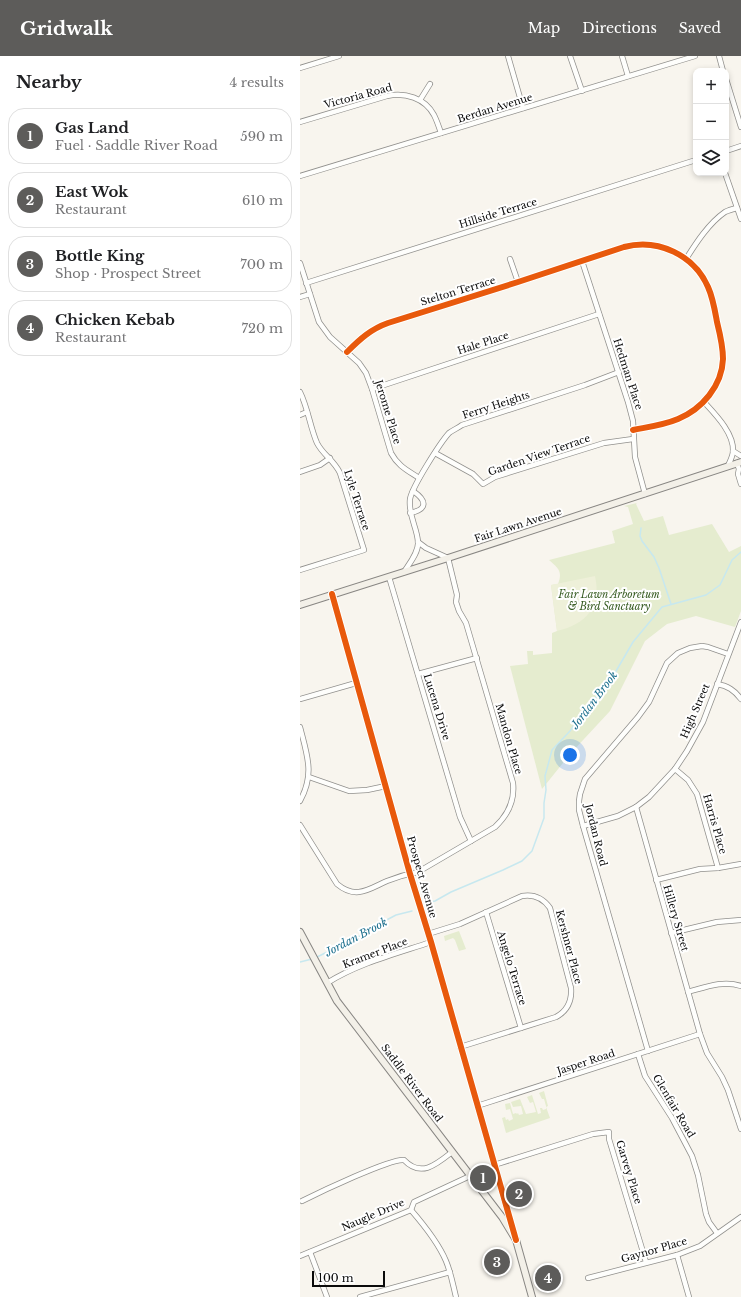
<!DOCTYPE html>
<meta charset="utf-8">
<style>
:root{--surface:#fff;--page:#f2f2f2;--text:#202124;--muted:#757577;--line:#e0e0e0;--accent:#5d5c5a}
body{margin:0;font-family:"Libre Baskerville",serif;background:var(--page);color:var(--text)}
.controls{position:absolute;right:12px;top:12px;display:grid;overflow:hidden;border-radius:8px;box-shadow:0 2px 6px #0003}
.controls button{width:36px;height:36px;display:grid;place-items:center;padding:0;border:0;border-bottom:1px solid var(--line);background:var(--surface);color:var(--text);font:20px sans-serif}
.scale{position:absolute;left:12px;bottom:10px;width:73px;box-sizing:border-box;padding-left:4px;border:2px solid #0a0a0a;border-top:0;font-size:11px;line-height:14px;white-space:nowrap;color:#0a0a0a;-webkit-text-stroke:3px #fff;paint-order:stroke}
.you{position:absolute;left:270px;top:699px;width:14px;height:14px;margin:-10px;border:3px solid #fff;border-radius:50%;background:#1a73e8;box-shadow:0 0 0 6px #1a73e833}
.badge{display:grid;place-items:center;width:26px;height:26px;border-radius:50%;background:var(--accent);color:#fff;font-size:13px;font-weight:700}
.pin{position:absolute;translate:-50% -50%;border:2px solid #fff;box-shadow:0 1px 4px #0006}
.list{margin:0;padding:0;list-style:none}
h2{display:flex;justify-content:space-between;align-items:center;height:52px;margin:0;padding:0 16px;font-size:17px}
h2 small{font-size:13px;font-weight:400;color:var(--muted)}
.list li{display:grid;grid-template-columns:26px 1fr auto;gap:12px;align-items:center;box-sizing:border-box;height:56px;margin:0 8px 8px;padding:0 8px;border:1px solid var(--line);border-radius:16px}
.list b{display:block;font-size:15px;white-space:nowrap}
.list p{margin:0;font-size:13px;white-space:nowrap;color:var(--muted)}
.list em{font-size:13px;font-style:normal;color:var(--muted)}
.icon{flex:none;width:22px;height:22px;fill:none;stroke:currentColor;stroke-width:2;stroke-linecap:round;stroke-linejoin:round}
.map{position:relative;flex:none;width:441px;height:1241px;overflow:hidden}
header{display:flex;align-items:center;gap:24px;box-sizing:border-box;height:56px;padding:0 20px;background:var(--accent);color:#fff}
header strong{font-size:19px}
nav{display:flex;gap:22px;margin-inline-start:auto;font-size:14px}
main{display:flex}
aside{flex:1;background:var(--surface)}
.map>svg:first-child{display:block}
.green{fill:#e5eccf}
.pitch{fill:#eef0d9}
.lines{fill:none;stroke-linecap:round;stroke-linejoin:round}
.stream{stroke:#c7e8ef;stroke-width:1.5}
.street-casing{stroke:#91908d;stroke-width:6}
.secondary-casing{stroke:#888683;stroke-width:8}
.street{stroke:#fefefc;stroke-width:4.5}
.secondary{stroke:#f3f0e8;stroke-width:6}
.cycleway-casing{stroke:#fff;stroke-width:8}
.cycleway{stroke:#e8590c;stroke-width:6}
.labels{text-anchor:middle;dominant-baseline:central;stroke-width:4;stroke-linejoin:round;paint-order:stroke}
.street-label{font-size:10px;fill:#0a0a0a;stroke:#fff}
.park-label{font-size:10px;font-style:italic;fill:#365b21;stroke:#fff}
.water-label{font-size:11px;font-style:italic;fill:#1f718f;stroke:#fff}
</style>
<header>
<strong>Gridwalk</strong>
<nav><a>Map</a><a>Directions</a><a>Saved</a></nav>
</header>
<main>
<aside>
<h2>Nearby<small>4 results</small></h2>
<ul class="list">
<li><span class="badge">1</span><div><b>Gas Land</b><p>Fuel · Saddle River Road</p></div><em>590 m</em></li>
<li><span class="badge">2</span><div><b>East Wok</b><p>Restaurant</p></div><em>610 m</em></li>
<li><span class="badge">3</span><div><b>Bottle King</b><p>Shop · Prospect Street</p></div><em>700 m</em></li>
<li><span class="badge">4</span><div><b>Chicken Kebab</b><p>Restaurant</p></div><em>720 m</em></li>
</ul>
</aside>
<div class="map">
<svg width="441" height="1241" viewBox="0 0 441 1241">
<rect width="100%" height="100%" fill="#f8f5ee"/>
<g class="green">
<path d="M 337,447 L 336,448 L 344,465 L 363,460 L 369,479 L 412,468 L 429,496 L 441,490 L 441,555 L 435,571 L 396,560 L 367,568 L 345,585 L 310,655 L 271,697 L 242,733 L 210,610 L 228,608 L 227,595 L 233,595 L 233,599 L 252,597 L 252,577 L 257,575 L 251,529 L 258,528 C 263,515 258,512 249,504 L 315,487 L 312,475 L 333,468 L 328,451 L 324,450 Z"/>
<polygon points="159,875 166,893 159,895 155,884 153,882 145,885 144,880"/>
<polygon points="244,1035 248,1050 246,1051 250,1062 206,1077 202,1062 205,1061 206,1064 208,1063 209,1065 213,1063 210,1053 206,1054 205,1048 210,1047 213,1058 216,1057 217,1058 218,1057 219,1059 223,1058 221,1050 213,1051 211,1046 220,1043 226,1058 236,1056 233,1046 230,1047 227,1041 232,1039 238,1058 241,1057 240,1052 242,1052 243,1054 246,1053 246,1050 244,1043 242,1043 239,1037"/>
</g>
<path class="pitch" d="M 295,520 C 302,551 286,568 257,575 L 251,529 Z"/>
<g class="lines">
<g class="stream">
<polyline points="341,472 340,480 342,485 354,501 359,512 371,548"/>
<polyline points="125,847 135,845 151,836 203,814 222,805 232,795 244,762 244,747 246,734 245,720 252,694 270,675 290,647 301,636 312,622 333,586 362,551 406,539 420,529 432,504 441,496"/>
<polyline points="15,902 66,877 79,868 96,859 112,855"/>
<polyline points="0,906 12,903"/>
</g>
<defs>
<g id="street">
<polyline points="208,0 223,52"/>
<polyline points="270,0 282,35"/>
<polyline points="322,0 328,20"/>
<polyline points="419,0 423,15"/>
<polyline points="0,12 39,0"/>
<polyline points="426,23 441,71"/>
<polyline points="120,44 130,28"/>
<path d="M 0,66 L 87,40 C 105,36 125,42 134,59 C 137,65 139,71 141,77"/>
<polyline points="426,95 441,90"/>
<polyline points="425,117 441,163"/>
<polyline points="0,120 395,0"/>
<polyline points="210,203 218,226"/>
<path d="M 386,203 C 396,187 409,167 425,156 C 429,154 433,153 437,152"/>
<polyline points="282,205 328,346 333,365 335,401 345,438"/>
<path d="M 0,207 L 19,266 L 30,281 L 59,307 L 66,317 L 72,333 L 91,397 C 98,410 107,414 119,422"/>
<polyline points="6,227 396,104"/>
<polyline points="0,241 10,238"/>
<path d="M 47,296 C 60,283 71,273 88,267 L 218,226 L 324,191 C 358,182 394,199 408,231 C 413,242 415,255 417,266 C 420,278 423,290 423,303 C 422,330 402,353 378,363 C 364,369 348,371 333,374"/>
<polyline points="72,333 299,258"/>
<path d="M 0,336 C 8,352 10,371 17,387 C 23,399 34,404 40,417 L 64,494 L 0,514"/>
<path d="M 404,346 C 415,358 434,377 433,395 C 433,400 430,405 428,410"/>
<polyline points="0,359 7,356"/>
<polyline points="433,395 441,400"/>
<polyline points="135,397 173,418 183,428 195,421 304,387 333,383"/>
<polyline points="437,407 439,413 438,418 441,428"/>
<polyline points="0,416 20,409 30,402"/>
<path d="M 110,457 C 129,453 126,444 113,435"/>
<path d="M 104,516 C 109,508 119,496 118,486 C 117,471 108,459 110,443 C 112,431 140,387 149,377 C 153,374 158,372 162,369 L 285,329 L 319,316"/>
<polyline points="89,521 160,761 171,785"/>
<polyline points="32,538 110,818 131,886 214,1179"/>
<polyline points="118,618 177,602"/>
<path d="M 417,628 C 428,630 434,634 441,643"/>
<polyline points="0,643 56,627"/>
<path d="M 0,671 C 7,699 15,718 0,745"/>
<polyline points="375,713 388,724 397,738 418,812"/>
<polyline points="9,721 49,735 67,734 86,730"/>
<polyline points="336,751 400,978 407,997 422,1021 428,1034 441,1073"/>
<path d="M 0,769 L 37,828 C 56,844 69,833 87,825 C 97,821 107,818 118,816 L 195,771 C 208,759 215,745 213,727 L 166,567 L 159,555 L 156,546 L 157,539 L 148,502 L 126,492 L 118,486"/>
<polyline points="283,770 318,760 336,751 349,741 375,713 387,695 403,666 441,566"/>
<polyline points="356,824 400,813 418,812 441,808"/>
<polyline points="186,856 221,972"/>
<polyline points="371,877 417,866 441,864"/>
<path d="M 128,878 L 160,868 L 222,840 C 234,838 243,842 250,852 L 271,932 C 272,945 267,955 256,961 L 160,991"/>
<path d="M 27,927 C 59,907 95,898 131,886"/>
<path d="M 388,936 C 406,931 423,924 441,930"/>
<polyline points="348,995 283,770 279,754 279,745 280,738 285,723 338,661 349,646 367,607 378,597 390,592 402,590 408,591 428,598"/>
<polyline points="338,998 345,1020 372,1062 392,1100 398,1119 406,1158 409,1166 417,1177"/>
<polyline points="177,1050 400,978"/>
<polyline points="194,1109 293,1078 309,1076 309,1083 346,1206"/>
<path d="M 2,1145 C 18,1137 91,1102 104,1104 C 121,1122 137,1108 152,1096"/>
<path d="M 111,1154 C 124,1169 138,1186 146,1205 C 151,1217 153,1229 156,1241"/>
<polyline points="10,1196 27,1241"/>
<polyline points="377,1199 389,1241"/>
<polyline points="0,1200 111,1154 114,1146 170,1120"/>
<polyline points="288,1222 377,1199 400,1190 441,1161"/>
<polyline points="60,1241 150,1216"/>
</g>
<g id="secondary">
<polyline points="0,549 148,502 441,406"/>
<polyline points="0,876 37,945 202,1161 216,1184 232,1241"/>
</g>
</defs>
<use href="#street" class="street-casing"/>
<use href="#secondary" class="secondary-casing"/>
<use href="#street" class="street"/>
<use href="#secondary" class="secondary"/>
<defs>
<g id="cycleway">
<path d="M 47,296 C 60,283 71,273 88,267 L 218,226 L 324,191 C 358,182 394,199 408,231 C 413,242 415,255 417,266 C 420,278 423,290 423,303 C 422,330 402,353 378,363 C 364,369 348,371 333,374"/>
<polyline points="32,538 110,818 131,886 216,1184"/>
</g>
</defs>
<use href="#cycleway" class="cycleway-casing"/>
<use href="#cycleway" class="cycleway"/>
</g>
<g class="labels">
<g class="street-label">
<text transform="translate(58 40) rotate(-15)">Victoria Road</text>
<text transform="translate(195 52) rotate(-17)">Berdan Avenue</text>
<text transform="translate(198 157) rotate(-17)">Hillside Terrace</text>
<text transform="translate(158 235) rotate(-17)">Stelton Terrace</text>
<text transform="translate(183 287) rotate(-18)">Hale Place</text>
<text transform="translate(328 318) rotate(72)">Hedman Place</text>
<text transform="translate(196 349) rotate(-18)">Ferry Heights</text>
<text transform="translate(88 356) rotate(73)">Jerome Place</text>
<text transform="translate(239 399) rotate(-19)">Garden View Terrace</text>
<text transform="translate(57 444) rotate(72)">Lyle Terrace</text>
<text transform="translate(218 469) rotate(-18)">Fair Lawn Avenue</text>
<text transform="translate(137 651) rotate(73)">Lucena Drive</text>
<text transform="translate(395 655) rotate(-67)">High Street</text>
<text transform="translate(209 683) rotate(74)">Mandon Place</text>
<text transform="translate(415 768) rotate(74)">Harris Place</text>
<text transform="translate(296 779) rotate(76)">Jordan Road</text>
<text transform="translate(122 821) rotate(74)">Prospect Avenue</text>
<text transform="translate(376 862) rotate(74)">Hillery Street</text>
<text transform="translate(269 891) rotate(75)">Kershner Place</text>
<text transform="translate(75 897) rotate(-21)">Kramer Place</text>
<text transform="translate(212 912) rotate(73)">Angelo Terrace</text>
<text transform="translate(286 1006) rotate(-18)">Jasper Road</text>
<text transform="translate(112 1027) rotate(53)">Saddle River Road</text>
<text transform="translate(374 1050) rotate(59)">Glenfair Road</text>
<text transform="translate(329 1116) rotate(73)">Garvey Place</text>
<text transform="translate(73 1159) rotate(-23)">Naugle Drive</text>
<text transform="translate(354 1194) rotate(-16)">Gaynor Place</text>
</g>
<g class="park-label">
<text x="309" y="538">Fair Lawn Arboretum<tspan x="309" dy="12">&amp; Bird Sanctuary</tspan></text>
</g>
<g class="water-label">
<text transform="translate(294 644) rotate(-53)">Jordan Brook</text>
<text transform="translate(56 881) rotate(-28)">Jordan Brook</text>
</g>
</g>
</svg>
<div class="controls">
<button>+</button>
<button>−</button>
<button><svg class="icon" aria-label="layers" viewBox="0 0 24 24"><path d="M12 4l9 5-9 5-9-5zM3 14l9 5 9-5"/></svg></button>
</div>
<div class="scale">100 m</div>
<div class="you"></div>
<div class="pin badge" style="left:183px;top:1122px">1</div>
<div class="pin badge" style="left:219px;top:1138px">2</div>
<div class="pin badge" style="left:197px;top:1206px">3</div>
<div class="pin badge" style="left:248px;top:1222px">4</div>
</div>
</main>
